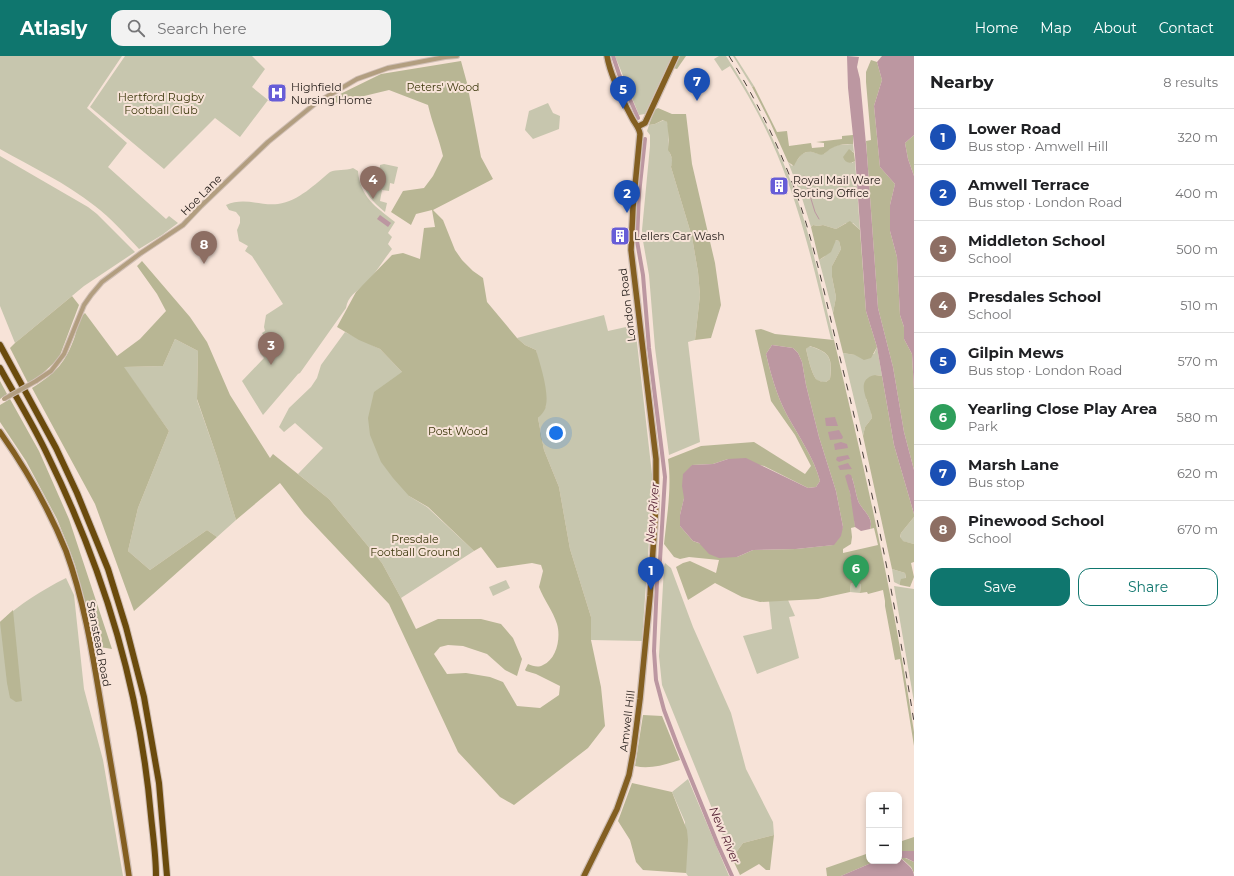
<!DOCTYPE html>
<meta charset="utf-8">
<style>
:root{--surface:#fff;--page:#f2f2f2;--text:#202124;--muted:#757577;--line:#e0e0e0;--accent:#0f766e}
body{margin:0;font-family:Montserrat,sans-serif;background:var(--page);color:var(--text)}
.controls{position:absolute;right:12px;bottom:12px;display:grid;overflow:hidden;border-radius:8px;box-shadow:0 2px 6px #0003}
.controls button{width:36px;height:36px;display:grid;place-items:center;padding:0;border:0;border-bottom:1px solid var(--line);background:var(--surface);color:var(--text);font:20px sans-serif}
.you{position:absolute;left:556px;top:377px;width:14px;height:14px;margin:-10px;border:3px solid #fff;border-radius:50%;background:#1a73e8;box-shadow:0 0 0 6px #1a73e833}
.badge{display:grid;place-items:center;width:26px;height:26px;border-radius:50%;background:var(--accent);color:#fff;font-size:13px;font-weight:700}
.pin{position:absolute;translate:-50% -33px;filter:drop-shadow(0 1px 2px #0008)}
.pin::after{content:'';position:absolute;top:21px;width:14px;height:12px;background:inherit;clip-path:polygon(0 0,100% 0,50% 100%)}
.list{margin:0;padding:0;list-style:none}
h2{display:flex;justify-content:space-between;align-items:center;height:52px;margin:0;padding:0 16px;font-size:17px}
h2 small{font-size:13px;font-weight:400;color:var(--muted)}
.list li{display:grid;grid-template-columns:26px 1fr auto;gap:12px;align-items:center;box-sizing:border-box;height:56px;padding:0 16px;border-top:1px solid var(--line)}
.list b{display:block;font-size:15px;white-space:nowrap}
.list p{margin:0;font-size:13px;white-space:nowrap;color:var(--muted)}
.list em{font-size:13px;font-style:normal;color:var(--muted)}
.actions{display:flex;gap:8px;padding:12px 16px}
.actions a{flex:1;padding:9px 0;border:1px solid var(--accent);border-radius:12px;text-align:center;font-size:14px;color:var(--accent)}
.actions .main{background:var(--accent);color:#fff}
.icon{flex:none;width:22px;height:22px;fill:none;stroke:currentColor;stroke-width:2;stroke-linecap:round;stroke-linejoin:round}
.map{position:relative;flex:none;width:914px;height:820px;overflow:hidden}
header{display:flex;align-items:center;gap:24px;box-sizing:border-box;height:56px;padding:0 20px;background:var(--accent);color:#fff}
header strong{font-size:19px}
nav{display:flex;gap:22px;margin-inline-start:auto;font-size:14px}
.search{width:280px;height:36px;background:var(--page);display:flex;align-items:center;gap:10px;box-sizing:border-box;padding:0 14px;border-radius:12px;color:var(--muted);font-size:15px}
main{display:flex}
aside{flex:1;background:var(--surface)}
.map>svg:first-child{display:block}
.green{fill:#c7c6ae}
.forest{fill:#b8b694;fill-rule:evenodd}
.water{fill:#bc97a1}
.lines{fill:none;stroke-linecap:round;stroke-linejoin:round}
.stream{stroke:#bc97a1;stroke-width:1}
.canal{stroke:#bc97a1;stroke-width:4}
.minor-casing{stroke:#d0bfb5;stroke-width:6}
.major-casing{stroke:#d0bfb5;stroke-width:8}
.highway-casing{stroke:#d0bfb5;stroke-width:8}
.minor{stroke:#b29e80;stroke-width:4}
.major{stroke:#835f21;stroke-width:5.5}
.highway{stroke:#6b4b0d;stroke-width:6}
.rail{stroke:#49403b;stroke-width:1;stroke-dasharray:7 7;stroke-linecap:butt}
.minor-bridge-casing{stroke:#d0bfb5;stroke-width:6;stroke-linecap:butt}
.minor-bridge{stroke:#b29e80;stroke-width:4}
.labels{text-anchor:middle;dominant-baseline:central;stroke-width:4;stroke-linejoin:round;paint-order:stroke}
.poi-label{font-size:11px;fill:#211a16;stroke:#f7e3d8;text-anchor:start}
.park-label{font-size:11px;fill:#3b370b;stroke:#f7e3d8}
.street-label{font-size:11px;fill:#211a16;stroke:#f7e3d8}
.water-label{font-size:12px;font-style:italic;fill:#592738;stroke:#f7e3d8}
</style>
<header>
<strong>Atlasly</strong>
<div class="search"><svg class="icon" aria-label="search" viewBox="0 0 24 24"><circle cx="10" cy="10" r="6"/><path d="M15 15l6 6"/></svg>Search here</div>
<nav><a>Home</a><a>Map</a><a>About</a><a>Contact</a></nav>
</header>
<main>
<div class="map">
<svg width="914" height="820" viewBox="0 0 914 820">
<rect width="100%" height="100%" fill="#f7e3d8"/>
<g class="green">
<path d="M 0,0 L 122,0 L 87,52 L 127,87 L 108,111 L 166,163 L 169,160 L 178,167 L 162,179 L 139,193 C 125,178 111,162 95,150 C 66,127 32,111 0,93 Z"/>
<polygon points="125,0 252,0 265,13 252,31 268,44 240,81 215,62 164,113 90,51"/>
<polygon points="615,0 672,0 645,58 639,59"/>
<path d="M 719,0 L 726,0 C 757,47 782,97 800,151 C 814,194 823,240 834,284 L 831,283 C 816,221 802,157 777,98 C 764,67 748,38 730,10 L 722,15 L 714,3 Z"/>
<polygon points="733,0 735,0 754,30 752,31"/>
<polygon points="548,47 553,57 560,60 559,73 533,83 525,74 529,55"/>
<path d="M 664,64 L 667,66 C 670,75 668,83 669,92 C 669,100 675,101 671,111 L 692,181 L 698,216 L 700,239 L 695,284 L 688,286 L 700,386 L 669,399 L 655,292 L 649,219 L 643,185 L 642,174 L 650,90 L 650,79 L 647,75 L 649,69 L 655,68 Z"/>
<polygon points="853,88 854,97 852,95 852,107 855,105 860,174 853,167 846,167 836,173 823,169 818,170 813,169 811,171 802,142 788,106 792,110 802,98 809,95 819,98 824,98 830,92 838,89"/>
<polygon points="0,100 88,151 97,158 135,196 84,230 15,287 0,250"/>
<path d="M 384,108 L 398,111 L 394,128 L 390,127 L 389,135 L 382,134 L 380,145 L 387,147 L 385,156 C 373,146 363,136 361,119 C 369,114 374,115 380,111 L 380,109 Z"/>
<path d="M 353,112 L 358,115 C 360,141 376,151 395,166 L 388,177 L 392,181 L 388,188 L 392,193 C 385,202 373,221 365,228 C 356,236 348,240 346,252 L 300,317 L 298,318 L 263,359 L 242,325 L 264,302 L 260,297 L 264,280 L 262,277 L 265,275 L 264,271 L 266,259 L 283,248 L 252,200 L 245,195 L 248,190 L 239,185 L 237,174 L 240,167 L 240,161 L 236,156 L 229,154 L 226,149 C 244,141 260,150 278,148 C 299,145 315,128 330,116 C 337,113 345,115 353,112 Z"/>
<polygon points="836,184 839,185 841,193 832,210 832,221 836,241 833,257 819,204 824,201"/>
<polygon points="604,259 608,275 635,269 653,427 642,585 591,584 591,561 570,493 559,431 544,394 538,362 546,350 536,294 525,289 517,282"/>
<polygon points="345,276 380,293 403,317 409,440 427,451 474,495 401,542 382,507 329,443 298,418 323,392 295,367 284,376 279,371 289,352 311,331 317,322 321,309"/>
<polygon points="175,283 198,295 197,344 217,401 236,464 217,481 207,474 150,514 128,495 138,452 169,375 123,311 163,310"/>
<path d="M 809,290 C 829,296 833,301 830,323 L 826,326 C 822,326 818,326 816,323 C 811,316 808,301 806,293 Z"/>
<polygon points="877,291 882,320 875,319 866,343 871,354 872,362 865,371 863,380 843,297 855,299 874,298"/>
<polygon points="914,461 914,488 902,485 900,482 901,477"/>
<polygon points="665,507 671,512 693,571 731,657 746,713 773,766 774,779 743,787 732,802 662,629 659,600 664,511"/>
<polygon points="892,513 905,517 906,523 900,526 900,529 894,526"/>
<path d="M 66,522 L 74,539 L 84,633 L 103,704 L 123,820 L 0,820 L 0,566 C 20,548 42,534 66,522 Z"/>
<polygon points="506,524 510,532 493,540 489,531"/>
<polygon points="851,527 861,528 860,537 850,536"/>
<polygon points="894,530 914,533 914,646"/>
<polygon points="788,544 795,560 789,561 799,602 757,618 743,580 772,573 769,545"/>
<polygon points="688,723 729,820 688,820 686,817 685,766 672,736"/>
</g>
<g class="forest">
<polygon points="679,0 686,0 677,13 673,12"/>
<polygon points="871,4 877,6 882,24 874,50 880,111 895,128 890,149 890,175 897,201 900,259 904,271 904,283 912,298 914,334 914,414 904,376 893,311 878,252 866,85 871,84 866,26 866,16"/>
<path d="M 461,5 L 467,27 L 481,101 L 493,123 L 433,154 L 443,164 L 455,194 L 462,204 L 473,215 L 483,222 L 487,246 L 517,282 L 525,289 L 536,294 C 540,308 549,335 546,349 C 546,354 541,359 538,362 L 544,394 L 559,431 L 570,493 L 591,561 L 591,584 L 601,631 L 605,670 L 588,692 L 514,749 L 500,741 L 458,696 L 389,548 L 304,458 L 280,427 L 236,464 L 217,401 L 197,343 L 198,295 L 175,283 L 163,310 L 124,311 L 169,375 L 138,452 L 128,495 L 150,514 L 207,474 L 217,481 L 134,555 L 95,448 L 32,332 C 56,317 66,306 75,280 C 77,272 79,262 85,257 L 117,300 L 140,283 L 166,255 L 157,238 L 137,210 L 142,205 L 190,261 L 207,286 L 230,339 L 270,402 L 273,398 L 329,443 L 382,507 L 401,542 L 416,573 L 438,563 L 481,563 L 501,568 L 513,582 L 522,603 L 517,620 L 505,614 L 487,598 L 463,590 L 448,589 L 440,591 L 434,598 L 447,618 L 466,617 L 490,621 L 503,626 L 517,650 L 540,652 L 559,639 L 560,630 L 536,618 L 526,615 L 525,614 L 528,608 C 533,610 538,612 543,609 C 557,603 561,581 557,568 C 553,555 544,544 539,531 L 543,515 L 541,509 L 532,507 L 497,512 L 481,491 L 474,495 L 428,451 L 409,440 L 393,422 L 381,406 L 370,379 L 368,362 L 374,336 L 402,316 L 380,293 L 359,284 L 337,271 L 356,236 L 392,199 L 403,197 L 420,203 L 424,172 L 435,171 L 432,154 L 416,158 L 411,169 L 391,156 L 403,135 L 424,132 L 433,120 L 443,100 C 439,82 432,67 428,49 L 389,34 L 331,48 L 332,42 L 381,18 Z"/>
<path d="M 754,30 L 777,76 L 787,75 L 789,90 L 811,87 L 812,92 L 824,91 L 824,87 L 816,86 L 842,83 L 842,80 L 853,79 L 853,88 C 846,88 839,88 832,92 C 829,93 827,96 824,98 C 820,100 816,97 812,96 C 803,94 797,103 794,110 L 788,106 L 770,66 L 752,31 Z"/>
<path d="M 658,52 L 672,58 L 686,58 L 692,108 L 715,207 L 721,249 L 711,282 L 695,284 L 700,239 L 698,216 L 692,181 L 671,111 C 673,104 672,100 668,94 L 669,84 L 667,66 L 663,64 L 655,68 L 649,69 L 654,54 Z"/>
<polygon points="914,79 914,120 908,103 905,87"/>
<path d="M 849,93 L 854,97 L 855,105 C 850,108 845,107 843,101 Z"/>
<polygon points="850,165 860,174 866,255 877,291 871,302 864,304 855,299 843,297 833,257 836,241 832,221 832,210 841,193 839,185 836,184 831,196 819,204 811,171 813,169 818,170 823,169 836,173"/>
<polygon points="72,240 79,249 59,302 41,319 28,327 10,292 15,287"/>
<path d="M 761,273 L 775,278 L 834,284 C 865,414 894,544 914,676 L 914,690 L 900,603 L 895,604 L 885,550 L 885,545 L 883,534 L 868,538 L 867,536 L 860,537 L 861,528 L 851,527 L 850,536 L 818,543 L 760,546 L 742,541 L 715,527 L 688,544 L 676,511 L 683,507 L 690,505 L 716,517 L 719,504 L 689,501 L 680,503 L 674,501 L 664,488 C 667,460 672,430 668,403 L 701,390 L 754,386 L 805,418 L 811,410 L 795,379 L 771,345 L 755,274 ZM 772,289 L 793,292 L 798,297 L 802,306 L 806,329 L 819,381 L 836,435 L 843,471 L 833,489 L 796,493 L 753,494 L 737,501 L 693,485 L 680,470 L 680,459 L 692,409 L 713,408 L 728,403 L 764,410 L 808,432 L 816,431 L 820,425 C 814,402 799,381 787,359 C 777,340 771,319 766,298 ZM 810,290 C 829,296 833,301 830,323 L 826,326 C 822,326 818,325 816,323 C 811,316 808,301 806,293 ZM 852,422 C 855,430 856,440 859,447 C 864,456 874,462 870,473 L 874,472 L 878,489 L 843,497 L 843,493 L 851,488 L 852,481 L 851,472 L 855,471 L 854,455 L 849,432 Z"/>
<path d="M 875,319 L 882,320 L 894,389 L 914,458 L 914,461 L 901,477 L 900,481 L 903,485 L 914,488 L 914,506 L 911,507 L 914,521 L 910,531 L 900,529 L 900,526 L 901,523 L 906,522 L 905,517 L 892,513 L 863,380 L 865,371 L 872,362 C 871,348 852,324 875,319 Z"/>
<polygon points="0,325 7,338 0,343"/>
<polygon points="10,343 39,395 69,463 112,593 94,590 84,542 75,509 68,490 57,463 26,405 0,366 0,349"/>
<polygon points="13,554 22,645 16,646 10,642 7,627 0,566"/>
<path d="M 643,659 L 662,660 L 680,704 C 666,708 650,714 635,710 Z"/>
<polygon points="632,727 672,736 687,774 688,784 686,817 643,814 636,806 630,784 618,765"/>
<polygon points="774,779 770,814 766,814 759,808 740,819 732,802 743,787"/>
<polygon points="914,781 914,795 899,795 899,786"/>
<polygon points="869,797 869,805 876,805 841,820 827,820 826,812"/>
<polygon points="903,801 914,806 914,817 911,811 901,802"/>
</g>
<g class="water">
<polygon points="847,0 859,1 857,11 860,23 867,99 878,252 893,311 904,376 914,414 914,458 894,389 877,291 866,255 855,99 848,32"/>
<polygon points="882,0 914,0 914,79 905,87 908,103 914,120 914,334 912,298 904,283 904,271 900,259 897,201 890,175 890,149 895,128 880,111 874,50 882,24 877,6"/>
<polygon points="380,159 391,167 388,171 377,163"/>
<path d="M 772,289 L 793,292 L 798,297 L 802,306 L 806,329 L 819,381 L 836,435 L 843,471 L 841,480 L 834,489 L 796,493 L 753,494 L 737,501 L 719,502 L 709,498 L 699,487 L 693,485 L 680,470 L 680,459 L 684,442 L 682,430 L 683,418 L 692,409 L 713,408 L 728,403 L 746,402 L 808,432 L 816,431 L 820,425 C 814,402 799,381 787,359 C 777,340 771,319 766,298 Z"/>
<polygon points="835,361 838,370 826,370 825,362"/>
<polygon points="839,374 843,381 842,383 830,384 828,376"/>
<polygon points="841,386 847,388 848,392 835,394 834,388"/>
<polygon points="848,399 850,403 848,403 839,406 836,404 837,401"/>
<polygon points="848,407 852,413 840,414 838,410"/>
<path d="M 848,418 L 851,419 L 852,422 C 855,430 856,440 859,447 C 864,456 874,462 870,473 L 861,475 L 855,471 L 850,437 L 845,420 Z"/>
<path d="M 899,795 L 914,795 L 914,806 L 906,802 L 901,802 C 906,808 914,812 914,820 L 841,820 L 876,805 L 899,805 Z"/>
</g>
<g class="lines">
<polyline class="stream" points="804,120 815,156 819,163"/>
<g class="canal">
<polyline points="613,0 619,18 638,62"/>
<polyline points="645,83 639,138 637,185 643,219 649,292 665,421 660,504 657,525 654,595 656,624 664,654 678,691 718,789 732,820"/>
</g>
<defs>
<polyline id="minor" points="36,325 51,315 64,298 84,249 91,239 102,226 141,197 183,169 201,150 268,86 316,47 357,23 388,12 445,1 457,0"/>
<g id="major">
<polyline points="639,70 645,67 676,0"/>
<path d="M 0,376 C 26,413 49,453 66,495 C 85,547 93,601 102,655 C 111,710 121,765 129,820"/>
<path d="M 584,820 L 617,753 L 629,719 L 633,697 L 640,643 L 650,540 L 656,448 L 656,403 L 631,194 L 633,151 L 640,78 C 639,71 635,68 632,62 C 623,45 610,18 607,0"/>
</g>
<g id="highway">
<polyline points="0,289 56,392 77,437 108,513 126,571 144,641 159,727 167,820"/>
<path d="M 0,312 C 16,341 34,370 48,400 C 103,512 140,635 151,760 C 153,780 156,800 156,820"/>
</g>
</defs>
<use href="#minor" class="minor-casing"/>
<use href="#major" class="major-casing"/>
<use href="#highway" class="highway-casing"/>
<use href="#minor" class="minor"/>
<use href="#major" class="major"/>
<use href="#highway" class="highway"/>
<path class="rail" d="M 729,0 C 758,46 782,96 800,148 C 817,199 828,254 841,306 C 871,425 895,545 914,666"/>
<defs>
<polyline id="minor-bridge" points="4,343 36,325"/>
</defs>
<use href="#minor-bridge" class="minor-bridge-casing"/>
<use href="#minor-bridge" class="minor-bridge"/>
</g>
<defs>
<symbol id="hospital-square" viewBox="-11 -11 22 22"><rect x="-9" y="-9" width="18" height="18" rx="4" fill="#675dd7" stroke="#f7e3d8"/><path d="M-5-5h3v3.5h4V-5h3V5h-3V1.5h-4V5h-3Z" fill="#fff"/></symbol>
<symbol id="building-square" viewBox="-11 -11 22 22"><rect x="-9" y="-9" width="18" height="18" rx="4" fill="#675dd7" stroke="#f7e3d8"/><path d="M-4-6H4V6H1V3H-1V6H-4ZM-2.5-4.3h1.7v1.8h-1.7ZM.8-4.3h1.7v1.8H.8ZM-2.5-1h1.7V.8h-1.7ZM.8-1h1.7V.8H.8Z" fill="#fff"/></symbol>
</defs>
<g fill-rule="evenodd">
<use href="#hospital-square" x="266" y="26" width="22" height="22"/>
<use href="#building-square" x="768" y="119" width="22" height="22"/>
<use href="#building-square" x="609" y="169" width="22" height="22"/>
</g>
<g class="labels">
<g class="poi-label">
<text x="291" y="31">Highfield<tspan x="291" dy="13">Nursing Home</tspan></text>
<text x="793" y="124">Royal Mail Ware<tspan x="793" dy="13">Sorting Office</tspan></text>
<text x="634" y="180">Lellers Car Wash</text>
</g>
<g class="park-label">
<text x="443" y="31">Peters' Wood</text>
<text x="161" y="41">Hertford Rugby<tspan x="161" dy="13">Football Club</tspan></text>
<text x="458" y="375">Post Wood</text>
<text x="415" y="483">Presdale<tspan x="415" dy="13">Football Ground</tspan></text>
</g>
<g class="street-label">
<text transform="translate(201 139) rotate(-45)">Hoe Lane</text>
<text transform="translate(627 249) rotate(-97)">London Road</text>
<text transform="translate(99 588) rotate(79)">Stanstead Road</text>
<text transform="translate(627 665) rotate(-83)">Amwell Hill</text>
</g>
<g class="water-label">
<text transform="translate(652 457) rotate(-85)">New River</text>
<text transform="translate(725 779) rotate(67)">New River</text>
</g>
</g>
</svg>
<div class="controls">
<button>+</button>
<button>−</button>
</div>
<div class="you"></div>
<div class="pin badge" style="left:651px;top:534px;background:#1a4fb4">1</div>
<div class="pin badge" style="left:627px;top:157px;background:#1a4fb4">2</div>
<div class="pin badge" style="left:271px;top:309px;background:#8d6e63">3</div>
<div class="pin badge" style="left:373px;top:143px;background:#8d6e63">4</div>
<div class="pin badge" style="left:623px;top:53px;background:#1a4fb4">5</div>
<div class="pin badge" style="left:856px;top:532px;background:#2e9e5b">6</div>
<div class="pin badge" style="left:697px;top:45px;background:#1a4fb4">7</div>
<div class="pin badge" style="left:204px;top:208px;background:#8d6e63">8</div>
</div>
<aside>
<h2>Nearby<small>8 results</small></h2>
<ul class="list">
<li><span class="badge" style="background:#1a4fb4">1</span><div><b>Lower Road</b><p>Bus stop · Amwell Hill</p></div><em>320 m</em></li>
<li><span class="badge" style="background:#1a4fb4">2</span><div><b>Amwell Terrace</b><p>Bus stop · London Road</p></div><em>400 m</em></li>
<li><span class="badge" style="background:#8d6e63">3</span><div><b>Middleton School</b><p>School</p></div><em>500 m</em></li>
<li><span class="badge" style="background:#8d6e63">4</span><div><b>Presdales School</b><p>School</p></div><em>510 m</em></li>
<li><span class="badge" style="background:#1a4fb4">5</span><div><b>Gilpin Mews</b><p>Bus stop · London Road</p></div><em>570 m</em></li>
<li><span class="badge" style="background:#2e9e5b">6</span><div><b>Yearling Close Play Area</b><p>Park</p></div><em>580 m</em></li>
<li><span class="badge" style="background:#1a4fb4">7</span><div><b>Marsh Lane</b><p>Bus stop</p></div><em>620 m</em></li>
<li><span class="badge" style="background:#8d6e63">8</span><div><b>Pinewood School</b><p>School</p></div><em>670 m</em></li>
</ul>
<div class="actions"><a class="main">Save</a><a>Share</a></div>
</aside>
</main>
